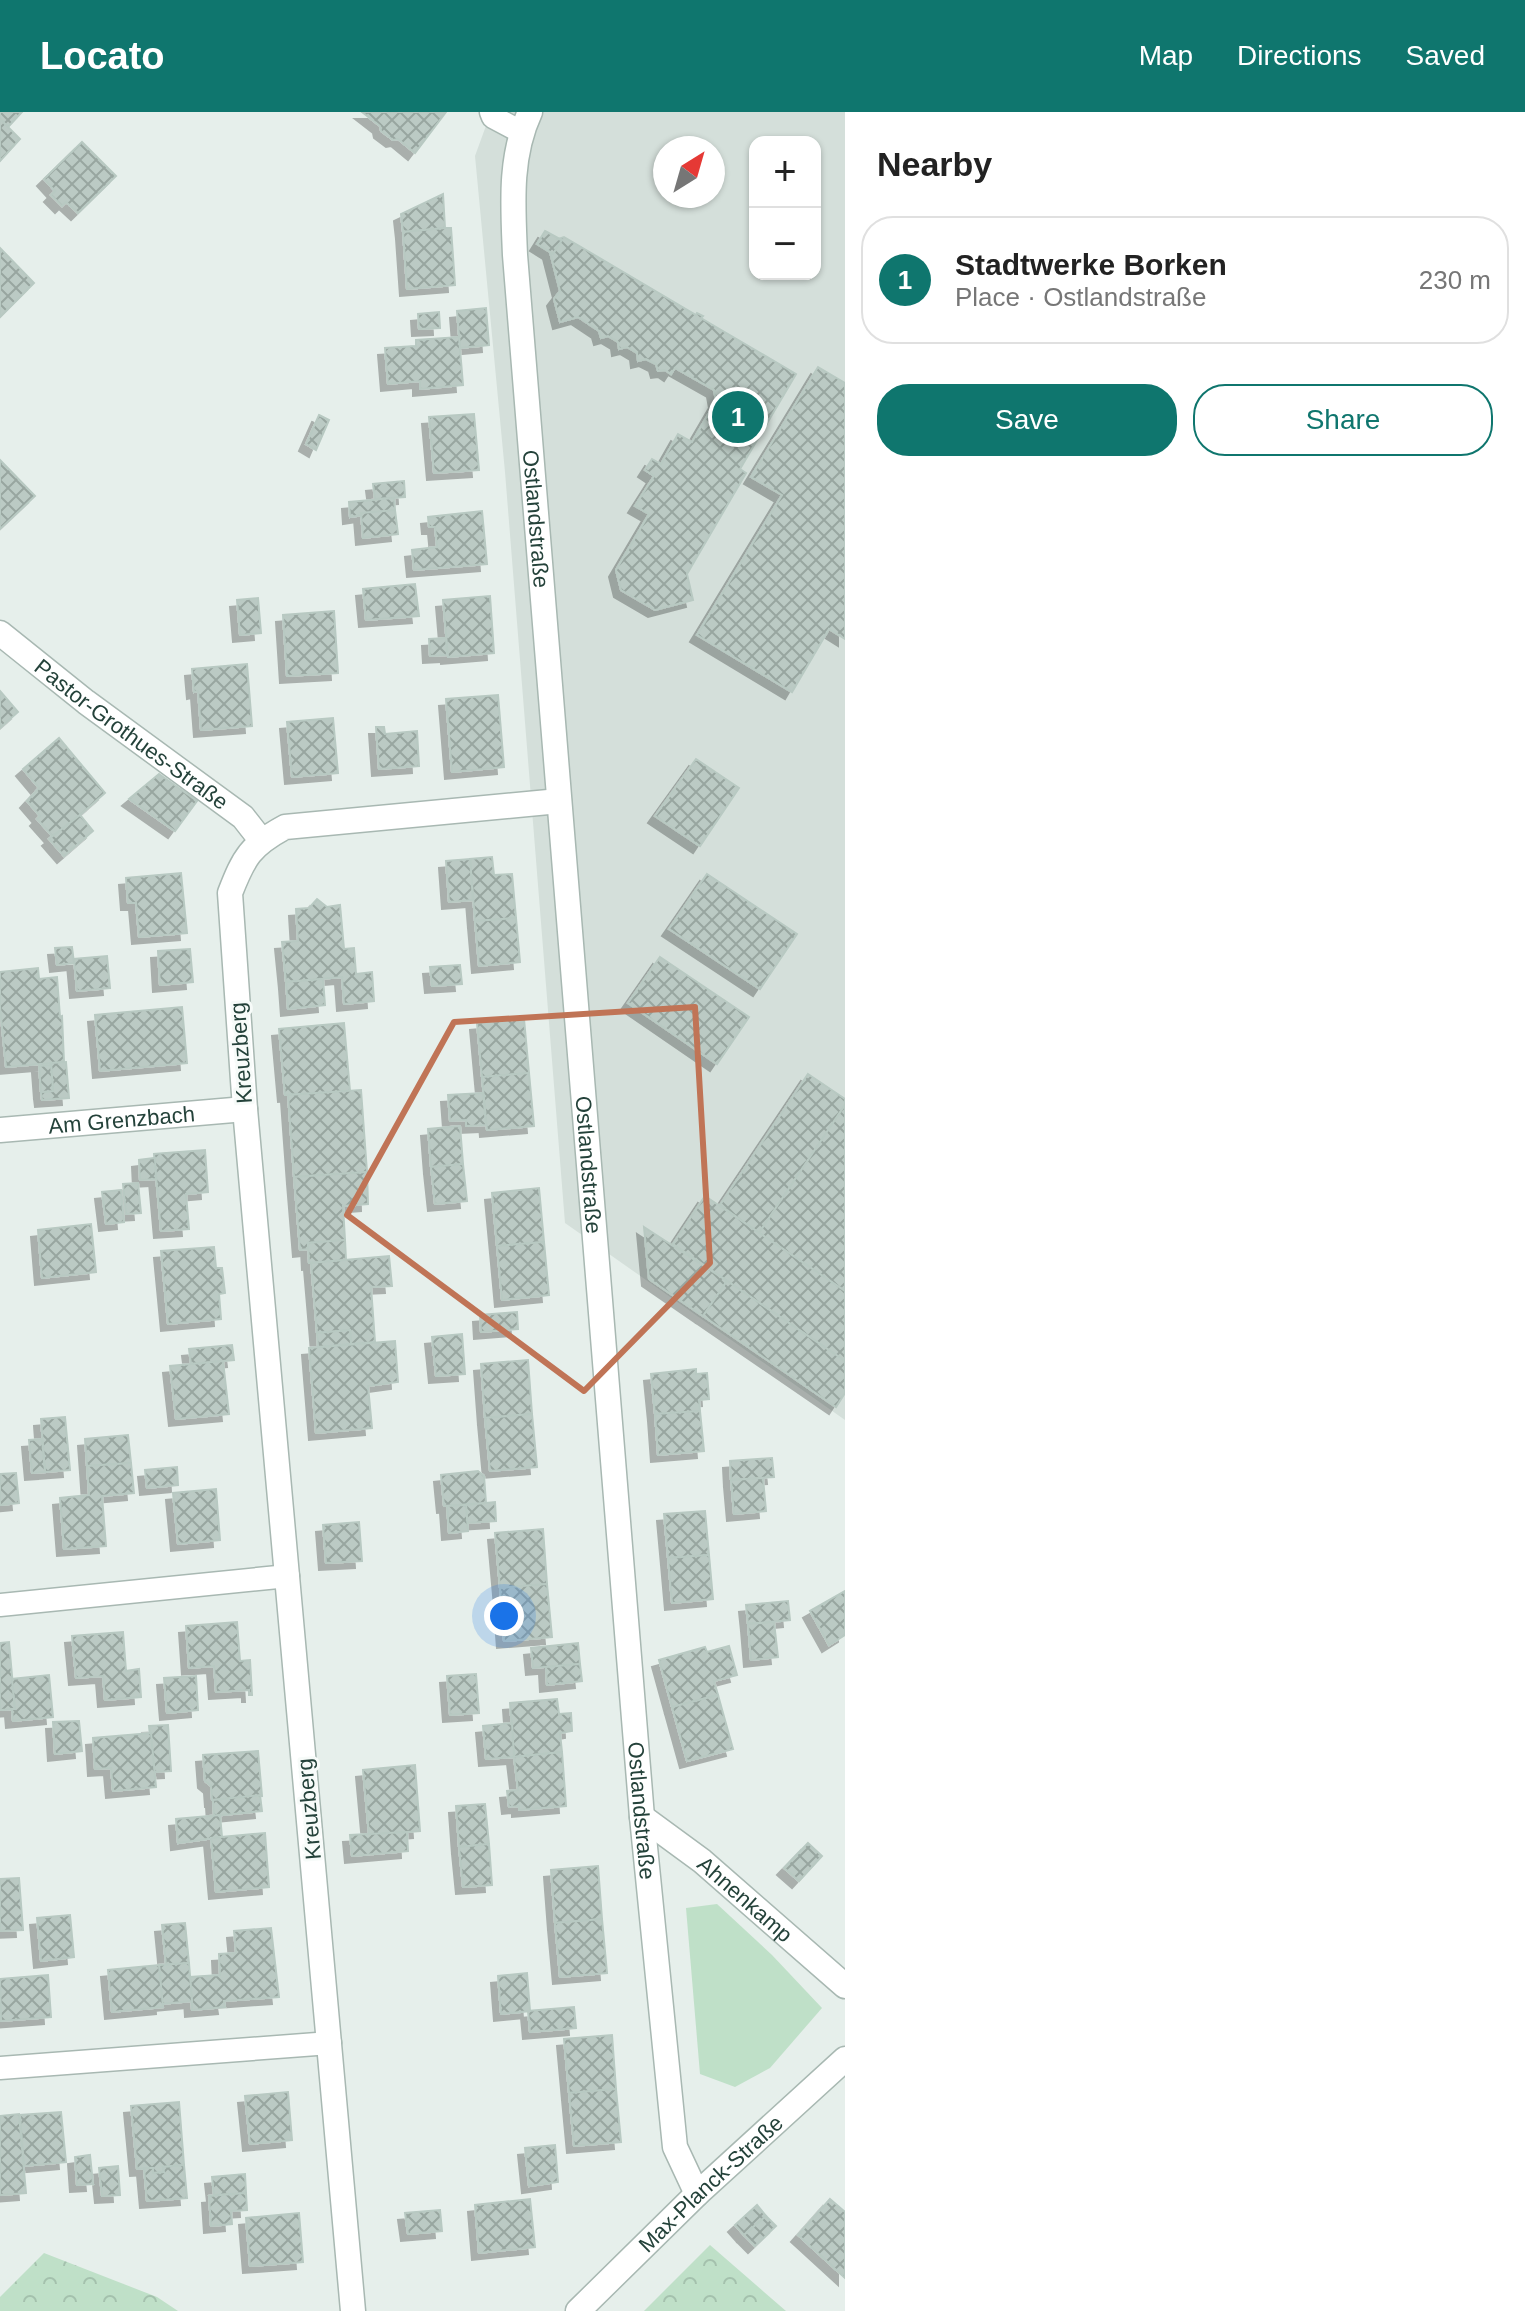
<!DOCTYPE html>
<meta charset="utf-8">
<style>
:root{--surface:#fff;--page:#f2f2f2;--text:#222;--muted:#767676;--line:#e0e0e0;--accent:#0f766e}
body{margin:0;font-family:Arial,sans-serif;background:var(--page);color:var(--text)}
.controls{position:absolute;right:24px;top:24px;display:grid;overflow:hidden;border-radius:16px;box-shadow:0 2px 6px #0004}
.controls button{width:72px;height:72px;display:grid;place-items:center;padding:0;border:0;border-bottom:2px solid var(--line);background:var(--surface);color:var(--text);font:40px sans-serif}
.compass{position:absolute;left:653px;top:24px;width:72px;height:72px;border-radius:50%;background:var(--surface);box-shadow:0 2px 6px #0004;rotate:37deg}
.you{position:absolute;left:504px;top:1504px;width:28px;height:28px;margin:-20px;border:6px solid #fff;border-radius:50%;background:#1a73e8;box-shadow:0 0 0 12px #1a73e833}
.badge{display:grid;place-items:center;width:52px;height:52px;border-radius:50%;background:var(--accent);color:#fff;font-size:26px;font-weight:700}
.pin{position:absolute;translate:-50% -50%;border:4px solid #fff;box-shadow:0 2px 8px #0006}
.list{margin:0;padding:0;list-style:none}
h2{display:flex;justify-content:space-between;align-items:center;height:104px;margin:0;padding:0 32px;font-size:34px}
h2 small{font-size:26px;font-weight:400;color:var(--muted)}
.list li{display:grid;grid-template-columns:52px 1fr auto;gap:24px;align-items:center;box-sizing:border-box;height:128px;margin:0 16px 16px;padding:0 16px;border:2px solid var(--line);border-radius:32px}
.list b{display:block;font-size:30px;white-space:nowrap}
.list p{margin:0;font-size:26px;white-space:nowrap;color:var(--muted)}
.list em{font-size:26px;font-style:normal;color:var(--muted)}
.actions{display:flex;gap:16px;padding:24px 32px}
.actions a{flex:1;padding:18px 0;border:2px solid var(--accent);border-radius:32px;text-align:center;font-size:28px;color:var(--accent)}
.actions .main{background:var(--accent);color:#fff}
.map{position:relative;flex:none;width:845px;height:2199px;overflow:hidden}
header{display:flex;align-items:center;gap:48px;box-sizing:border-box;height:112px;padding:0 40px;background:var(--accent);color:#fff}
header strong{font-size:38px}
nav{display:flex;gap:44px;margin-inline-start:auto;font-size:28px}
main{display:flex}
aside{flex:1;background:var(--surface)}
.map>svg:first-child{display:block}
.built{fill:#d4dfda;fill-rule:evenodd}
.green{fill:#bfe0c8}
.forest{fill:url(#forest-crowns)}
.building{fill:url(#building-cross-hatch);stroke:#b8c9c2;stroke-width:2;filter:url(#shadow)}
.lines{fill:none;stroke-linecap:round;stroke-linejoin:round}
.lane-casing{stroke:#a8b8b2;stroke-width:25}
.street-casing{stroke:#a8b8b2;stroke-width:27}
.lane{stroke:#fff;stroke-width:22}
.street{stroke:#fff;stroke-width:24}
.marked{fill:none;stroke:#c07456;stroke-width:6;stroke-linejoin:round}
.labels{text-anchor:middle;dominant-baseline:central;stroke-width:6;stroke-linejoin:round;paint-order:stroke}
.street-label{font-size:22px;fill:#24423a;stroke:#f7fbf9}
</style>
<header>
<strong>Locato</strong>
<nav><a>Map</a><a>Directions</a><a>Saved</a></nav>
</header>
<main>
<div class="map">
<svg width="845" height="2199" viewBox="0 0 845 2199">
<defs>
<pattern id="forest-crowns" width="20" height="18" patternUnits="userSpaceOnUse" patternTransform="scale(2)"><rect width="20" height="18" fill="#bfe0c8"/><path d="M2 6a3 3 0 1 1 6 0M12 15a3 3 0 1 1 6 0" fill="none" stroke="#a4c1ad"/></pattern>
<pattern id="building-cross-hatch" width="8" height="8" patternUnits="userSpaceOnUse" patternTransform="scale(2)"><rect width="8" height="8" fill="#bbcac4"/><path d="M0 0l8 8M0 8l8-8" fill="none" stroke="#98a6a0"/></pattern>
<filter id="shadow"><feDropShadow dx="-7" dy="7" stdDeviation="0" flood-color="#0004"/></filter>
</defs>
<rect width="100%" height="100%" fill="#e6efeb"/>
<path class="built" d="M 491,0 L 845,0 L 845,1308 L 565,1111 L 505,360 L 475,44 ZM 755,30 L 815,30 L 815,162 L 755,162 ZM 665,36 L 713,36 L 713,84 L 665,84 Z"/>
<polygon class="green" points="717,1792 772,1843 822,1896 770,1956 735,1975 700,1962 686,1796"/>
<g class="forest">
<polygon points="710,2133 786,2199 644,2199"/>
<polygon points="44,2141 157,2185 178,2199 0,2199 0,2185"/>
</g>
<g class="building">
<polygon points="0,0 22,0 8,15 0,7"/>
<polygon points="362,0 446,0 415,41 398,27 393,28 381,19 380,14"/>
<polygon points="0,7 20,27 0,49"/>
<polygon points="82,30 116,64 78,101 66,90 62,94 51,83 55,79 44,67"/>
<polygon points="443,82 445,116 403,120 401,102"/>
<polygon points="445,116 451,116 455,173 407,177 403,120"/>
<polygon points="545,119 562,128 553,142 537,132"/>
<polygon points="564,125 696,203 697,201 703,204 701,206 711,212 796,262 740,357 746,361 687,462 693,488 655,498 621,478 616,458 649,402 635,394 654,364 645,358 652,347 661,352 678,322 692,330 716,289 714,278 675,256 671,262 665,258 658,259 656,252 646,247 638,249 637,241 627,235 619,237 618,230 608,224 601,226 599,219 578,205 560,210 554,187 560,179 550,140 553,142 562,128 558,127"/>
<polygon points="0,136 34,171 0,205"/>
<polygon points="486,196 489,233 460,236 457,199"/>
<polygon points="439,200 440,216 419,217 418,202"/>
<polygon points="459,225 463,273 420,277 420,269 388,272 385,236 416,234 416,228"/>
<polygon points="818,255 845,271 845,527 829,517 792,580 697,523 782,383 751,365"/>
<polygon points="474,302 479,358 434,361 429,305"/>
<polygon points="319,303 329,308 316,338 306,332"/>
<polygon points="0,348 35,384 0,417"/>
<polygon points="404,369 405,385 375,387 373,372"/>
<polygon points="394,386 395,398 350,405 349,390"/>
<polygon points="395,398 398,422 363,426 361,401"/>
<polygon points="482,399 487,452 414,458 412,438 437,435 435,415 429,415 428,405"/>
<polygon points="415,472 419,504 366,508 363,477"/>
<polygon points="490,484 494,541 448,545 443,488"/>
<polygon points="258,486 261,521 240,523 237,488"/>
<polygon points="334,499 338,561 287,564 283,503"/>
<polygon points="446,526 447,543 430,544 429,527"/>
<polygon points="247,552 252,614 201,618 198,579 194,580 192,557"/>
<polygon points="0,579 18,600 0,616"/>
<polygon points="498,583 504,655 452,660 446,587"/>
<polygon points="333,606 338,661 292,665 287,610"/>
<polygon points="376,615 384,615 385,622 417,619 419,654 379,657"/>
<polygon points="59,626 105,681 54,726 37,707 40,704 27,689 39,676 23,657"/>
<polygon points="696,647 739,676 700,734 655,704"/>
<polygon points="159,662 197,689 175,719 129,687"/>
<polygon points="80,703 93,719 64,744 49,727"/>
<polygon points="492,745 494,763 512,762 516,806 475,809 470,747"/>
<polygon points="470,747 473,788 449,790 446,749"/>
<polygon points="181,761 187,821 139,825 136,791 128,791 126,766"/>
<polygon points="707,762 797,822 760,877 669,817"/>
<polygon points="317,787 327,795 340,793 344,837 354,836 356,862 372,860 374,889 344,892 342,865 286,870 282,830 298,829 296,797 309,796"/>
<polygon points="516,806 520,850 479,854 475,809"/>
<polygon points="72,835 74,851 57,853 55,836"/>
<polygon points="190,837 193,870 160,873 158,839"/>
<polygon points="107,844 110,876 77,879 74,847"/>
<polygon points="660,845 749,905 717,952 628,891"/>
<polygon points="460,853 462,872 432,874 430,855"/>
<polygon points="38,856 39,867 57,865 60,905 62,904 64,950 6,955 0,895 0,860"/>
<polygon points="323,867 325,893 288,897 286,870"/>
<polygon points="182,895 187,951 100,959 95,903"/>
<polygon points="524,907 529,961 482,965 477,911"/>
<polygon points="344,911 350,979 285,983 279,917"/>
<polygon points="66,950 69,986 42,988 41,980 53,979 51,951"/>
<polygon points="51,953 53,979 41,980 39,954"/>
<polygon points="529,961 534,1014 487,1018 482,965"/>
<polygon points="808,962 845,987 845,993 759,1121 720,1093"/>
<polygon points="361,978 367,1060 294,1065 288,983"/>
<polygon points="483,981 486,1013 466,1014 466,1008 450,1009 448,983"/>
<polygon points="845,993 845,1179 759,1121"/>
<polygon points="460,1014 463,1052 431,1055 428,1017"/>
<polygon points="205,1038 208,1080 186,1082 189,1117 161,1119 154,1042"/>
<polygon points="155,1046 156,1067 140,1068 139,1048"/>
<polygon points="463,1052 467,1089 435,1092 431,1055"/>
<polygon points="367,1060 368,1092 343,1094 345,1128 308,1131 308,1137 300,1138 294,1065"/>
<polygon points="138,1071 141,1101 126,1102 123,1072"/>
<polygon points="539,1076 544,1130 497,1134 492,1081"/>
<polygon points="121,1078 124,1110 106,1112 102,1080"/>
<polygon points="705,1084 845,1179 845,1249 673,1132"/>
<polygon points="91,1112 96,1160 42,1166 38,1118"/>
<polygon points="644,1115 727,1169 703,1204 649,1167"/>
<polygon points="345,1128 346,1148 309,1151 308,1131"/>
<polygon points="544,1130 549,1183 502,1188 497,1134"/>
<polygon points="214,1135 216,1156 222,1156 225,1181 219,1182 221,1207 168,1212 161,1139"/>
<polygon points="389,1144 392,1174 371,1175 375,1230 351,1232 350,1218 317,1221 311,1151"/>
<polygon points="727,1169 845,1249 845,1281 836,1295 703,1204"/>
<polygon points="517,1200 518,1217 481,1220 480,1203"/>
<polygon points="350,1218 351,1232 318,1235 317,1221"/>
<polygon points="462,1222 465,1262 436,1264 432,1225"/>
<polygon points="395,1229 398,1270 368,1274 372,1316 316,1321 309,1236"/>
<polygon points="232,1233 234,1248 191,1252 189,1237"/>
<polygon points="528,1248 532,1302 485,1306 481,1252"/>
<polygon points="223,1249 229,1302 176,1307 170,1254"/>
<polygon points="696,1257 696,1262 707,1261 709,1287 699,1288 700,1299 655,1302 651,1262"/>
<polygon points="700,1299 704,1339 658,1343 655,1302"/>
<polygon points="532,1302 537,1355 490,1359 485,1306"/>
<polygon points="65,1305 70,1358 45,1360 41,1307"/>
<polygon points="128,1323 131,1351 87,1354 85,1327"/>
<polygon points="42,1327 45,1360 32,1361 29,1328"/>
<polygon points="772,1346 774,1365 731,1368 730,1349"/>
<polygon points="131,1351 134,1381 102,1384 106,1434 64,1437 60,1386 89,1383 87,1354"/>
<polygon points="177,1355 178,1373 147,1376 145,1358"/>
<polygon points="478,1359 484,1364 486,1391 444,1394 441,1363"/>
<polygon points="16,1361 19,1391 0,1393 0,1362"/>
<polygon points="763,1366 766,1399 734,1402 731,1368"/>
<polygon points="216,1377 220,1428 178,1432 173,1381"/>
<polygon points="495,1390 496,1409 467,1411 466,1393"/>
<polygon points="466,1393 468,1419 449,1421 447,1394"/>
<polygon points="705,1399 709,1443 668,1446 664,1402"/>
<polygon points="359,1410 362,1449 326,1451 323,1413"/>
<polygon points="543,1417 547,1472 500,1476 495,1421"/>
<polygon points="709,1443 713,1487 672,1491 668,1446"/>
<polygon points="547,1472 552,1525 504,1529 500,1476"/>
<polygon points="845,1479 845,1523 829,1533 810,1499"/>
<polygon points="788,1489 790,1508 748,1512 746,1493"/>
<polygon points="237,1510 240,1549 250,1548 252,1583 249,1583 249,1578 216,1580 214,1554 189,1556 186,1514"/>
<polygon points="774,1510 778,1545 751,1548 748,1512"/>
<polygon points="123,1520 126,1559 139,1557 141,1585 105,1588 103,1564 76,1566 72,1524"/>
<polygon points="9,1530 15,1597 0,1598 0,1531"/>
<polygon points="578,1531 580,1552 533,1556 531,1536"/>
<polygon points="729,1534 737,1563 714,1569 718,1583 672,1595 659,1548 705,1535 707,1540"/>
<polygon points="580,1552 582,1569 547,1573 546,1555"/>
<polygon points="476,1562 479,1601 450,1603 447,1564"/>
<polygon points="49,1563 53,1605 13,1609 12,1597 15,1597 12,1567"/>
<polygon points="196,1564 198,1598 167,1601 164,1566"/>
<polygon points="718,1583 733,1637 687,1649 672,1595"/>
<polygon points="557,1587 559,1602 571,1601 572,1619 560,1621 562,1640 514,1645 510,1591"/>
<polygon points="79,1609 82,1639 55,1642 53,1610"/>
<polygon points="512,1611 514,1645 486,1647 483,1614"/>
<polygon points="168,1613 171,1659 154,1660 149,1614"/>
<polygon points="151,1621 156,1675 113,1679 111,1656 95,1657 93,1626"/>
<polygon points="258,1639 262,1684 212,1688 211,1674 205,1669 203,1643"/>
<polygon points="562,1640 566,1694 519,1698 519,1694 509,1695 507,1679 518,1678 514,1645"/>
<polygon points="415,1653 420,1719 369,1723 363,1658"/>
<polygon points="260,1683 262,1699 214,1704 213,1688"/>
<polygon points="485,1692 489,1732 459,1735 456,1694"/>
<polygon points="220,1703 222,1725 178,1731 176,1707"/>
<polygon points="407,1720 408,1739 352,1744 350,1723"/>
<polygon points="265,1721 269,1775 216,1780 211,1726"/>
<polygon points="808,1731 822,1744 799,1769 784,1756"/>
<polygon points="489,1732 492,1773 463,1775 459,1735"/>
<polygon points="598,1754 602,1807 555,1811 551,1758"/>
<polygon points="19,1766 23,1818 0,1819 0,1767"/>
<polygon points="70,1803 74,1845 41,1849 37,1806"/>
<polygon points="602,1807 607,1861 560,1865 555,1811"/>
<polygon points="185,1811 189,1851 166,1853 162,1813"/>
<polygon points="271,1816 279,1885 224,1889 225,1895 192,1898 190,1865 220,1863 219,1842 236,1841 234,1819"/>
<polygon points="189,1851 192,1889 162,1892 159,1853"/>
<polygon points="159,1853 163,1895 112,1900 108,1858"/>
<polygon points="527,1861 530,1899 501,1902 498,1864"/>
<polygon points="48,1863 51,1905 1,1909 0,1867"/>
<polygon points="574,1895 576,1916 530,1920 528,1899"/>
<polygon points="612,1923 616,1977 569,1981 564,1927"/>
<polygon points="616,1977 621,2030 574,2034 569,1981"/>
<polygon points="288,1980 292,2028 250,2032 245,1984"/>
<polygon points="179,1990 184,2053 163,2055 164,2060 153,2061 153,2056 137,2057 131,1994"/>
<polygon points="61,2000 66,2050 24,2054 20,2003"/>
<polygon points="19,2002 26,2081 0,2083 0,2004"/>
<polygon points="555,2033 558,2070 529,2074 525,2036"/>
<polygon points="90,2043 93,2072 77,2073 75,2045"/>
<polygon points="184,2053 187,2086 147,2089 144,2056 153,2056 153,2061 164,2060 163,2055"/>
<polygon points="118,2054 120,2083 102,2084 99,2056"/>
<polygon points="245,2062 246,2081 214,2083 212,2065"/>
<polygon points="246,2081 247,2098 231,2099 232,2112 211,2114 209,2084"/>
<polygon points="530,2087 535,2135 479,2141 475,2093"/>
<polygon points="830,2087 845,2100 845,2166 798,2123"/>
<polygon points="757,2093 766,2104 744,2123 735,2113"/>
<polygon points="440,2098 442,2119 408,2122 405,2101"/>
<polygon points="299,2101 303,2150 250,2154 246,2106"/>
<polygon points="766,2104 776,2114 755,2134 744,2123"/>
</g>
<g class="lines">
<defs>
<g id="lane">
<polyline points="491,0 493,5 521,20"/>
<polyline points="0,1493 288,1464"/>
<polyline points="0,1956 330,1931"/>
</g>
<g id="street">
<path id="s1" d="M 530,0 C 509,45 513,94 515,143 L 642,1705 L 675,2035 L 697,2082"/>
<path id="s2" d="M 0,521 L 86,590 L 243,705 L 261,728"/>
<path id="s3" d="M 0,1018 L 245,997"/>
<path id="s4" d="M 642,1705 L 702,1749 L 845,1874"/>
<path d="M 353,2199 L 245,997 L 230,781 C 244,745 250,734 285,715 L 559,689"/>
<path id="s5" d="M 578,2199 L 697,2082 L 845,1947"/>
</g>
</defs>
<use href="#lane" class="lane-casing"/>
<use href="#street" class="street-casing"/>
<use href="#lane" class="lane"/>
<use href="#street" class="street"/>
</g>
<path class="marked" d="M 695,895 L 710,1151 L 584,1279 L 347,1103 L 454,910 Z"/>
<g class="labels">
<g class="street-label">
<text stroke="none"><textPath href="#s1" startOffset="410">Ostlandstraße</textPath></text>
<text stroke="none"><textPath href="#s2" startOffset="166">Pastor-Grothues-Straße</textPath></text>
<text transform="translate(241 941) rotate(-94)">Kreuzberg</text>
<text stroke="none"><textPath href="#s3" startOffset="122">Am Grenzbach</textPath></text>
<text stroke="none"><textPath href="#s1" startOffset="1058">Ostlandstraße</textPath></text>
<text transform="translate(309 1697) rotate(-95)">Kreuzberg</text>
<text stroke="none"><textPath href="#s1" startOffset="1706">Ostlandstraße</textPath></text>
<text stroke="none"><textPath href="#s4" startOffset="132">Ahnenkamp</textPath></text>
<text stroke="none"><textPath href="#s5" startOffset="184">Max-Planck-Straße</textPath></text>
</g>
</g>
</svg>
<div class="controls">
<button>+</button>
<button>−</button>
</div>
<svg class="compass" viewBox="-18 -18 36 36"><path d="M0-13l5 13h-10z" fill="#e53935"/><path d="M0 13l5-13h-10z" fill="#767676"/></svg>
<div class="you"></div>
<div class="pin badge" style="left:738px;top:305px">1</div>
</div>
<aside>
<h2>Nearby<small></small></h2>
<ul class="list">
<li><span class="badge">1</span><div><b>Stadtwerke Borken</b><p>Place · Ostlandstraße</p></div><em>230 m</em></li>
</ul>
<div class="actions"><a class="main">Save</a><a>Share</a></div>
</aside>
</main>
